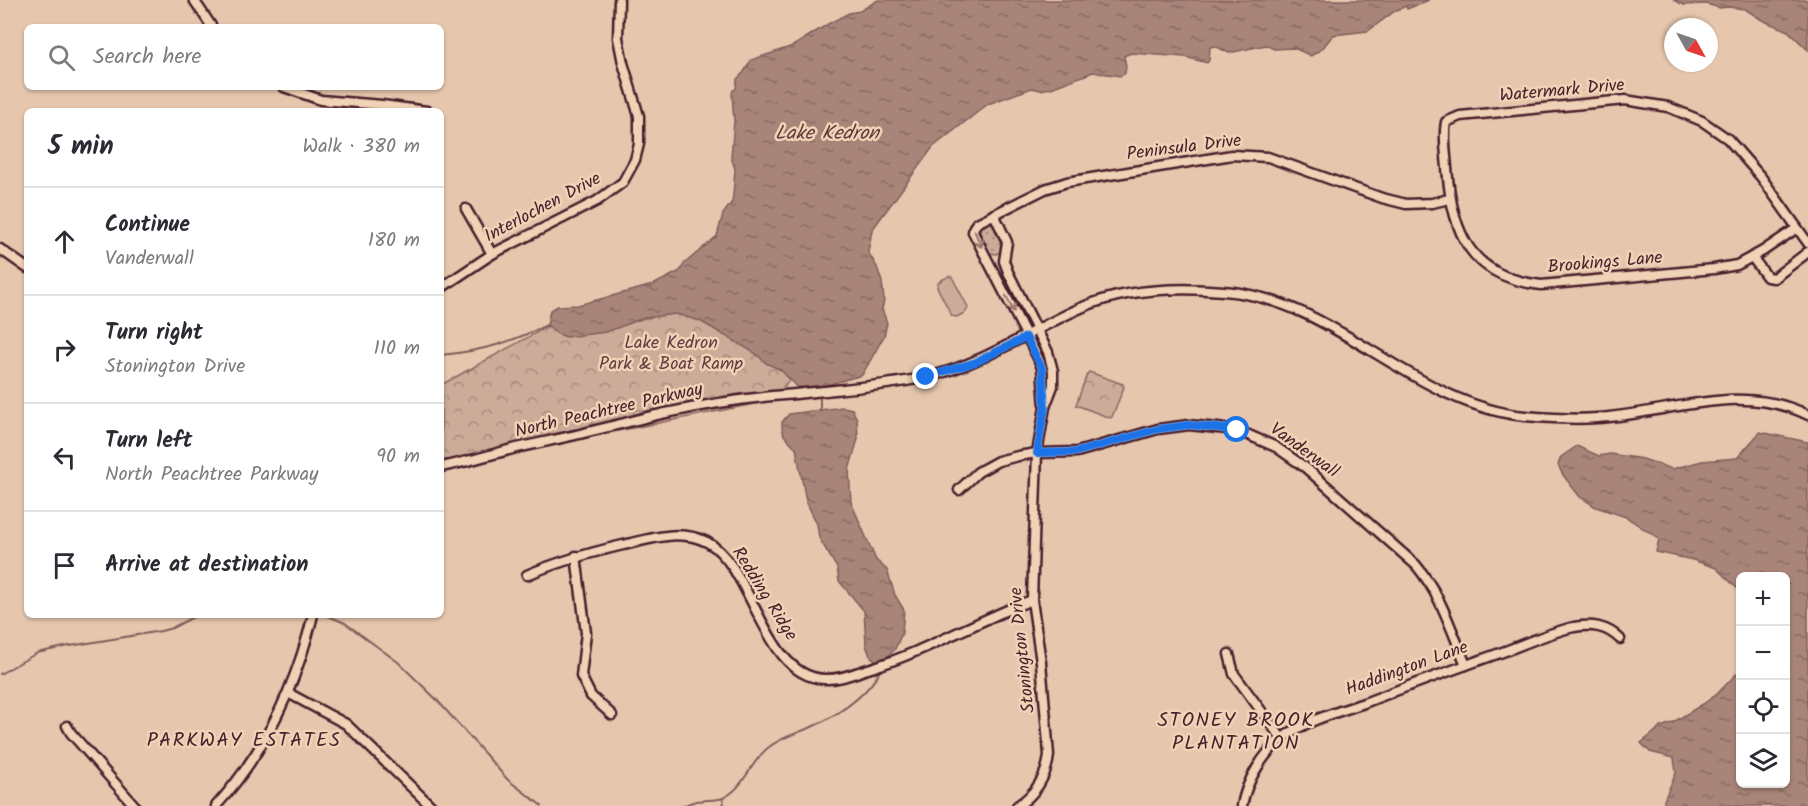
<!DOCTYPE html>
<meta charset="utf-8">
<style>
:root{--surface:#fff;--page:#f2f2f3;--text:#2b2b33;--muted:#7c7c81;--line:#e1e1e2}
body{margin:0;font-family:Kalam,sans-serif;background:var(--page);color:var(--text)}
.controls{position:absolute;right:18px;bottom:18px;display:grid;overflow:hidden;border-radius:9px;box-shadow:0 2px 4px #0004}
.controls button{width:54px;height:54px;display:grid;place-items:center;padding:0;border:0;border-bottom:2px solid var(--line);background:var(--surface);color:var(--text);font:30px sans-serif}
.compass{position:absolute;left:1664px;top:18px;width:54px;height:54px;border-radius:50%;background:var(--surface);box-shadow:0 2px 4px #0004;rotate:130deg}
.stop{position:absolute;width:18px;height:18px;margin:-14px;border:4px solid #1a73e8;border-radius:50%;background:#fff}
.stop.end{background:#1a73e8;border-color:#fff;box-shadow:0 2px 6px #0008}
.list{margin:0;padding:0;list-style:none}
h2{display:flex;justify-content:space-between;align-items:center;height:78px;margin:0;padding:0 24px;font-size:26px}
h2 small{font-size:20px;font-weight:400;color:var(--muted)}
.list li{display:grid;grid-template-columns:39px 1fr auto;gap:18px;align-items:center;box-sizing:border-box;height:108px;padding:0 24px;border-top:2px solid var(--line)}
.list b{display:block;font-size:22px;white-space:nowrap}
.list p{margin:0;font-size:20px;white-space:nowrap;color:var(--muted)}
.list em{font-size:20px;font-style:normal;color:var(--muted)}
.icon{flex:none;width:33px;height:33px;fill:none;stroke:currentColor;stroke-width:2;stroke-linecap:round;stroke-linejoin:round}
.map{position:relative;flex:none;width:1808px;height:806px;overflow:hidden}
.search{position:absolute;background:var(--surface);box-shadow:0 2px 4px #0004;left:24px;top:24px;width:420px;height:66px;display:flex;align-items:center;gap:15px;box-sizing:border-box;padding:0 21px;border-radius:9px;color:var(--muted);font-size:22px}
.panel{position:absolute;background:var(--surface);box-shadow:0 2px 4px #0004;left:24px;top:108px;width:420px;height:510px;border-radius:9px}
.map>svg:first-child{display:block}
.grass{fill:url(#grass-dots);stroke:#8b6562;stroke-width:1.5}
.park{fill:url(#park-crowns);stroke:#8b6562;stroke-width:1.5}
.pitch{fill:#ccab98;stroke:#8b6562;stroke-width:1.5}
.water{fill:url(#water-ripples);stroke:#825c5a;stroke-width:1.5}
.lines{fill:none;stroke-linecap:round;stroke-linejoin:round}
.stream{stroke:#825c5a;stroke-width:2}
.minor-casing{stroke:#4a1f2b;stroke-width:13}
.minor{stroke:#f0d2b6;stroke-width:8}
.oneway{stroke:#9d7870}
.route{stroke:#1a73e8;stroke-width:8}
.labels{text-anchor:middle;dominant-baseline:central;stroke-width:5;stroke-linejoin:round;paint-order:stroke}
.street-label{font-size:18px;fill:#4a1f2b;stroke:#f0d2b6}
.park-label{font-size:18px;fill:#643b41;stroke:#f0d2b6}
.water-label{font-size:20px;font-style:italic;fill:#62383e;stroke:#f0d2b6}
.neighbourhood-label{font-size:20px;letter-spacing:1.5px;fill:#4a1f2b;stroke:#f0d2b6}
</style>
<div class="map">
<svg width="1808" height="806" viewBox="0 0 1808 806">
<defs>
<pattern id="grass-dots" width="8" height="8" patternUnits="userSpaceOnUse" patternTransform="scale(1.5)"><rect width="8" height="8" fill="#ccab98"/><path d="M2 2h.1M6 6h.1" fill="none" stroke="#a88b7c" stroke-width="1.8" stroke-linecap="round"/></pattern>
<pattern id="park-crowns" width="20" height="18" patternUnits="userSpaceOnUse" patternTransform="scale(1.5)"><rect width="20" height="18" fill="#ccab98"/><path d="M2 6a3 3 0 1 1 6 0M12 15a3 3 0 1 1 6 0" fill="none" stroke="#a88b7c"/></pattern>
<pattern id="water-ripples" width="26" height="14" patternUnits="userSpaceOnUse" patternTransform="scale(1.5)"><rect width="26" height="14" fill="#a88479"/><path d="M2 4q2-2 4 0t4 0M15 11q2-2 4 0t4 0" fill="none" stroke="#8b6b63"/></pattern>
</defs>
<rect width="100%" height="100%" fill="#e6c7ae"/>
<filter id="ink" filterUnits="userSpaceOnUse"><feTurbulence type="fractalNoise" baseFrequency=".0167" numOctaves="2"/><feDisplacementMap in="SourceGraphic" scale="12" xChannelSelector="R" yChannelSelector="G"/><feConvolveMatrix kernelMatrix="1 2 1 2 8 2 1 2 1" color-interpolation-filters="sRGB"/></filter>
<g filter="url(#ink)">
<polygon class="grass" points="988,223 994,223 1005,239 1002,251 996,254 989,253 980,236 980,229"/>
<g class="park">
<polygon points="668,283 798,368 775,400 441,466 441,385 561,319"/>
<polygon points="1089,372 1123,384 1124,387 1112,417 1110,418 1076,405 1087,374"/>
</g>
<polygon class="pitch" points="949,276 952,277 968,307 966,312 957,317 952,316 937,287 938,282"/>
<g class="water">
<polygon points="878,0 1429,0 1407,9 1406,6 1395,11 1368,31 1333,35 1322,49 1311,56 1294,48 1274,49 1266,45 1229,53 1215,46 1210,47 1209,60 1207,63 1185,57 1131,53 1124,56 1126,66 1125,73 1121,76 1093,72 1051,88 1040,90 1032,88 988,104 933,147 872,230 868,252 877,267 882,282 884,300 882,309 887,323 884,336 862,375 809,390 796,386 781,370 766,363 755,353 700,321 676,314 644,318 606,332 566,337 556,333 547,325 550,310 558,306 578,305 653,285 680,271 684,264 717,236 723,214 732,202 733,195 735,169 731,157 734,121 732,94 733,90 736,89 737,79 744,72 751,60 793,46 828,24 849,13 860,11"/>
<polygon points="1673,0 1808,0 1808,50 1788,31 1762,20 1745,9 1728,7 1720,8 1706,4 1684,5"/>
<polygon points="843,407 852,409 857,419 858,439 849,470 851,502 876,560 887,570 895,595 904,610 902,633 895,649 884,660 878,662 870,656 866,645 864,611 839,581 837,568 819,538 817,524 806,501 796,448 784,435 782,428 782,422 789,414"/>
<polygon points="1760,432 1808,442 1808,806 1664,806 1664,800 1676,773 1674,758 1650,752 1641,743 1661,727 1672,723 1703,704 1717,694 1740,670 1740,784 1786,784 1786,576 1740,576 1740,591 1716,568 1693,560 1656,552 1659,539 1626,517 1596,507 1580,497 1563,475 1558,465 1561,457 1577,446 1599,456 1610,454 1643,459 1672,469 1702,461 1737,458"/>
</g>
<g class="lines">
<g class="stream">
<path d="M 441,355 C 483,351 509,343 547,325"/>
<polyline points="820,411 820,398"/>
<polyline points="326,615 345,623 398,662 436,699 508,780 542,806"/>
<polyline points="0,674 37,653 64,647 161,631 172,628 197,615"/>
<polyline points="723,798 724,806"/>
<path d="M 683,806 C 687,804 692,802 696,801 C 705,799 715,801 723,798 C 745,788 751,760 769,747 C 783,736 799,733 814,726 C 841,713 869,695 882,667"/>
</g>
<defs>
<g id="minor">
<polyline points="194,0 212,27"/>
<polyline points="284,87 321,100 382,105 427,111"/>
<polyline points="466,209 492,254"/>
<path d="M 994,214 L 1007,242 L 1004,261 L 1008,272 L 1048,352 L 1053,371 L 1053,386 L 1045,407 L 1037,453 L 1032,600 L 1041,662 L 1049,755 C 1047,776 1035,795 1017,806"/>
<path d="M 1797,228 L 1763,251 L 1737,265 L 1714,269 L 1541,285 C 1470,277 1452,233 1447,168 C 1446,153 1443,137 1446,122 L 1460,116 L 1625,100 L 1668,107 L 1702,121 L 1728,139 L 1761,177 L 1808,243"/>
<polyline points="0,249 27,268"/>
<polyline points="1752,257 1767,277 1774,278 1808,252"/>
<polyline points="441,288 492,254 597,201 623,182 635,160 639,144 639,116 623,63 618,38 619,0"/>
<polyline points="1045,407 1042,368 1038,358 973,232 974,227 977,223 1045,189 1067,182 1232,155 1268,157 1382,198 1406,204 1432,203 1449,199"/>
<path d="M 441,467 C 467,462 492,454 517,448 C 548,441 578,435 608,427 C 629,422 650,416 671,412 C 708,404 747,398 784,395 C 831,390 880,387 927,377 C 984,364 1030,330 1083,307 C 1127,288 1177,287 1224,291 C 1337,300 1411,404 1525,416 C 1549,418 1573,420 1597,418 C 1668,414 1739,381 1808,415"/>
<path d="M 959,490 L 978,472 L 998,461 L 1018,456 L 1037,453 L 1077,452 L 1158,429 L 1189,425 L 1237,430 L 1276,447 L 1306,468 L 1416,565 C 1441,595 1451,629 1466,665"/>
<polyline points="576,556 586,633 581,676 591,696 612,715"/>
<path d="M 527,575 C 559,561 589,553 623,545 C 650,539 680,528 707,542 C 754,567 763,676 824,679 C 840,680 854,673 868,669 C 925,652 976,621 1032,600"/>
<polyline points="1229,654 1234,674 1282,739"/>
<polyline points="288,693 346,724 431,806"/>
<polyline points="67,726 71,733 135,806"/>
<path d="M 216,806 C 265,752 296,685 313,615"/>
<path d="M 1242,806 C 1246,781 1264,752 1284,737 C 1307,720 1338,712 1364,703 C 1408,686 1452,670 1497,654 C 1520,646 1550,632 1574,627 C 1592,624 1607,626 1620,639"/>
</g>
</defs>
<use href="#minor" class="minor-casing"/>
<use href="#minor" class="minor"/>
</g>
<defs><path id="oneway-shaft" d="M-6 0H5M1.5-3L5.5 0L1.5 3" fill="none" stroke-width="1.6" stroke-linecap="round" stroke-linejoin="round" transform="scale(1.5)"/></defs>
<g class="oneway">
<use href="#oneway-shaft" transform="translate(978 239) rotate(67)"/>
<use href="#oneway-shaft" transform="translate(1010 304) rotate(64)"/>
</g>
</g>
<g class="lines" filter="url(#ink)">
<polyline class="route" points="926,377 976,362 1026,337 1042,368 1045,407 1037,453 1077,452 1158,429 1189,425 1237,430"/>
</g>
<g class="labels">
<g class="street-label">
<text transform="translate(1562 91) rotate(-5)">Watermark Drive</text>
<text transform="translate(1184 148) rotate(-7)">Peninsula Drive</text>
<text transform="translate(543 208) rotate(-28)">Interlochen Drive</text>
<text transform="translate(1605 263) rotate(-5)">Brookings Lane</text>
<text transform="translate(609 411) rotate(-13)">North Peachtree Parkway</text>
<text transform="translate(1304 451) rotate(36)">Vanderwall</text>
<text transform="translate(764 594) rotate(58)">Redding Ridge</text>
<text transform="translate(1023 650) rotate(-96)">Stonington Drive</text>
<text transform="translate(1407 669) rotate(-20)">Haddington Lane</text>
</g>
<g class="park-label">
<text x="671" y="343">Lake Kedron<tspan x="671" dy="21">Park &amp; Boat Ramp</tspan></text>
</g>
<g class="water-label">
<text x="827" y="134">Lake Kedron</text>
</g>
<g class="neighbourhood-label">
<text x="1236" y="721">STONEY BROOK<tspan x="1236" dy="23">PLANTATION</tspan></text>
<text x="244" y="741">PARKWAY ESTATES</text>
</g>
</g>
</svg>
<div class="controls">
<button>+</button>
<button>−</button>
<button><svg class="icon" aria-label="locate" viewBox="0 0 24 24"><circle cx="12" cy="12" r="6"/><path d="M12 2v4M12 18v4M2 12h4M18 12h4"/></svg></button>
<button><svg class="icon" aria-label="layers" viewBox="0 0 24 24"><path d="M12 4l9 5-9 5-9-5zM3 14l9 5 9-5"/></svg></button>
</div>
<svg class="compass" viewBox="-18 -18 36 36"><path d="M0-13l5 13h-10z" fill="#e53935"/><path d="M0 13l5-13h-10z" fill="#7c7c81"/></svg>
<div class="stop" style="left:1237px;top:430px"></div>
<div class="stop end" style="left:926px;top:377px"></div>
<div class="search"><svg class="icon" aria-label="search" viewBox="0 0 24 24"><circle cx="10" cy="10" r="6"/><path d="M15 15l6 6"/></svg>Search here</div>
<section class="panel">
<h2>5 min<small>Walk · 380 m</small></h2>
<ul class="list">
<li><svg class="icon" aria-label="ahead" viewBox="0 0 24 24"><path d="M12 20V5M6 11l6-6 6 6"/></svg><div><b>Continue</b><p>Vanderwall</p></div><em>180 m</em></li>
<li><svg class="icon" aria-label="right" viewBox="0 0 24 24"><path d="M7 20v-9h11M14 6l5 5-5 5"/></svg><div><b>Turn right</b><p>Stonington Drive</p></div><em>110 m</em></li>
<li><svg class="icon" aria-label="left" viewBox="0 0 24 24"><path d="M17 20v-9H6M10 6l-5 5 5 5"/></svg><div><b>Turn left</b><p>North Peachtree Parkway</p></div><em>90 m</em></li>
<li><svg class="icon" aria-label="arrive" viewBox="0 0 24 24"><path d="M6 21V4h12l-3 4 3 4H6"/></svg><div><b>Arrive at destination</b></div></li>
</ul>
</section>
</div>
